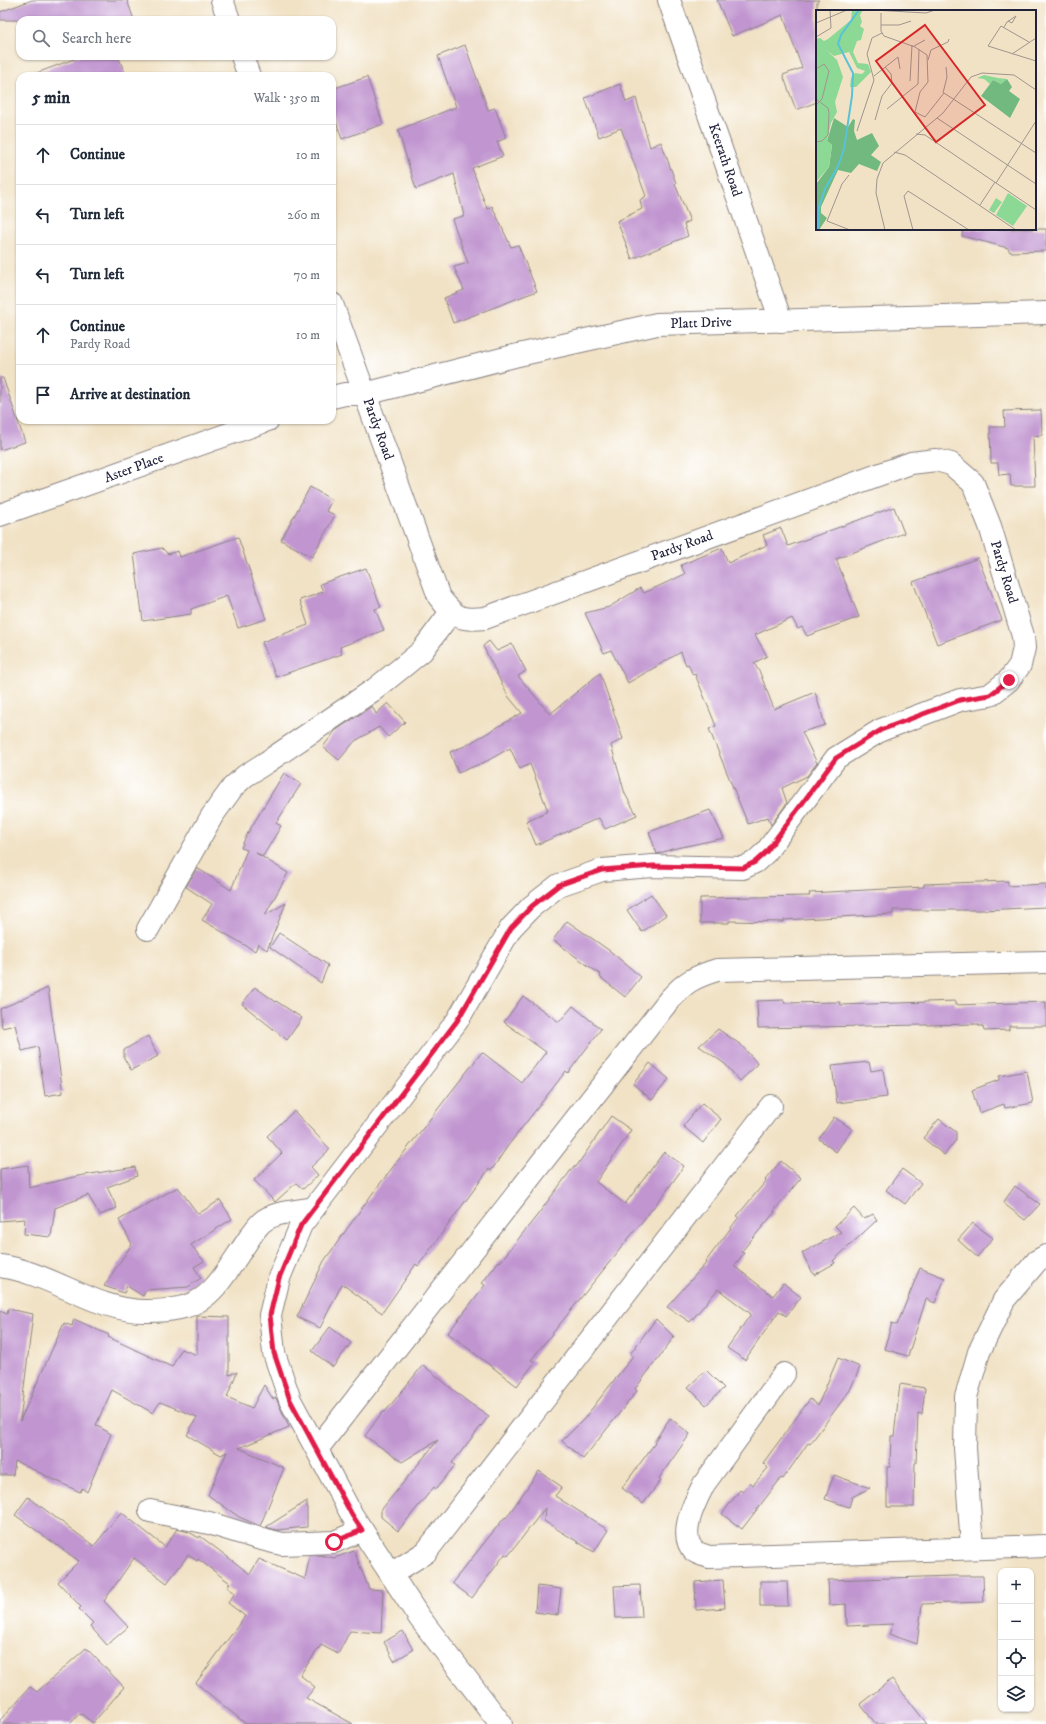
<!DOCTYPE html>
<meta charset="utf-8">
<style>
:root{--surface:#fff;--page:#f6f6f7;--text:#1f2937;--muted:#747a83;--line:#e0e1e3}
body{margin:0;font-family:"IM FELL DW Pica",serif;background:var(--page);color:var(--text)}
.controls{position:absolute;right:12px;bottom:12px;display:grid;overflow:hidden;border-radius:8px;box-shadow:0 1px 3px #0004}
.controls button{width:36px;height:36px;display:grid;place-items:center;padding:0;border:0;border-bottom:1px solid var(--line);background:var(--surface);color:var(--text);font:20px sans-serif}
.stop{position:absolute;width:12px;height:12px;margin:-9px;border:3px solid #e11d48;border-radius:50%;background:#fff}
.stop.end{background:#e11d48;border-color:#fff;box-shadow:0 1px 4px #0008}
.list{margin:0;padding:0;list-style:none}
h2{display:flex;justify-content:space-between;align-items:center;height:52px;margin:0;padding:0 16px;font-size:17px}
h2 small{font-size:13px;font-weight:400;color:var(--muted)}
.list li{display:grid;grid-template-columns:26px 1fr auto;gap:12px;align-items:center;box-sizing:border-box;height:60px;padding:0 16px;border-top:1px solid var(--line)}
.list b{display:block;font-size:15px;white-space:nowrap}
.list p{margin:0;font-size:13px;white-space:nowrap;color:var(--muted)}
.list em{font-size:13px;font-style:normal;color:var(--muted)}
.icon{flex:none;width:22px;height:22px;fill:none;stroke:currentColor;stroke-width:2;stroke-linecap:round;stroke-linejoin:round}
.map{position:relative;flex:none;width:1046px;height:1724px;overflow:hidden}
.search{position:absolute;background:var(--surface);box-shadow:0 1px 3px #0004;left:16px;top:16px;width:320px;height:44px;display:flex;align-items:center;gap:10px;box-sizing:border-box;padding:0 14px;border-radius:12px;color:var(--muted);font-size:15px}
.panel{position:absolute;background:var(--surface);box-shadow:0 1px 3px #0004;left:16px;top:72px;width:320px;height:352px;border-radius:12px}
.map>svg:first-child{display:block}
.building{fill:#c196d0}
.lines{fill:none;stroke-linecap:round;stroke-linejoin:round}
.minor-casing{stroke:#8a8280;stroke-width:24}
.minor{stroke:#fff;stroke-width:22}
.route{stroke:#e11d48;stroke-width:5}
.labels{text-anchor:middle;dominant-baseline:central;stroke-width:3.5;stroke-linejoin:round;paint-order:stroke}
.street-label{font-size:14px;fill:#22223b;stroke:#fff}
.inset-river{fill:none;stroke:#59c2d6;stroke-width:2}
.inset-road{fill:none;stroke:#9e958e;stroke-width:1}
.view{fill:#d62828;fill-opacity:0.15;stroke:#d62828;stroke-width:2}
.inset-edge{fill:none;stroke:#22223b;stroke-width:2}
</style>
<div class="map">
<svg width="1046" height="1724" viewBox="0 0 1046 1724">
<rect width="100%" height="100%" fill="#fff"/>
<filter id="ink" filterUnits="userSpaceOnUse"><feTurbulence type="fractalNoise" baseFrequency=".025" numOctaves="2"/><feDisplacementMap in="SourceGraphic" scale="8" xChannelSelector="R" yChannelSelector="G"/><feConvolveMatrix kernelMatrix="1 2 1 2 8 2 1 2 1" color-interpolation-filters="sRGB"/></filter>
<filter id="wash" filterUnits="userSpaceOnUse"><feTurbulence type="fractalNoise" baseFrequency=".012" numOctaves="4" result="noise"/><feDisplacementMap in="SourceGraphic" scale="16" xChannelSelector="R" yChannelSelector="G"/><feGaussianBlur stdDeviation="0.9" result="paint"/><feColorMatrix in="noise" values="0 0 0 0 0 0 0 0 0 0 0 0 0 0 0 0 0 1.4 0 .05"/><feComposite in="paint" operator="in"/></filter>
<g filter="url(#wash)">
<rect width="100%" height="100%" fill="#f1e2c5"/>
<g id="blocks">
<g class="building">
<polygon points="32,0 127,0 134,20 0,20 0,12"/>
<polygon points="717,0 819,0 817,2 817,102 796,110 783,75 802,68 783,15 732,36"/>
<polygon points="465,45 488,110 495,108 506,138 497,142 503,156 472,168 487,209 492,206 511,247 518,245 537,291 453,323 444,298 464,290 454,267 468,263 452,219 464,216 454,174 416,189 398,130 456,107 438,56"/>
<polygon points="73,56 118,56 126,76 34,76 34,74 74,59"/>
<polygon points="367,77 383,124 342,139 332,110 332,89"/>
<polygon points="620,84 626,102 636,98 650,147 661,142 676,183 675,184 690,221 684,224 688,236 632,259 617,221 642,209 640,200 646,196 621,128 599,137 585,98"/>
<polygon points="963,229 1046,229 1046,251 1010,252 1008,248 962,236"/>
<polygon points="0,378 3,378 25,442 0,450"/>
<polygon points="1041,410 1042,435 1033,436 1035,486 1011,486 1010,474 999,475 998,463 991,463 990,427 1005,427 1004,411"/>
<polygon points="310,487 332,500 326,511 335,515 312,557 281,540"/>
<polygon points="894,507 904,533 836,559 859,617 807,636 802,627 798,629 792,618 755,635 767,656 754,663 760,673 774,709 815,692 825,725 802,732 817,763 807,776 782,788 787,803 771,825 768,817 748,824 709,729 716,726 695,674 693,675 688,664 686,665 681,652 628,683 611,650 604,653 585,613 609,607 640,588 644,593 685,574 681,565 722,548 728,563 767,545 763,535 781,528 788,546"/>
<polygon points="238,537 266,619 238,628 227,596 191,609 191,614 143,621 134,554 162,548 168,554 178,551 180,557"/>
<polygon points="978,558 1002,620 937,644 913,582"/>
<polygon points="366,568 381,607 375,609 384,630 340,647 342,654 276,677 262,642 308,625 300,600 323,592 320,584"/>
<polygon points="489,641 497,651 512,644 526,671 518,676 550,714 600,673 623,739 611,745 625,794 637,815 605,829 599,818 536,845 526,821 548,811 530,764 520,769 510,748 487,761 458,773 450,752 465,746 522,713 508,696 483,646"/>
<polygon points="388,703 405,722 388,737 379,727 355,741 339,760 323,747 335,731 372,706 376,714"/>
<polygon points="284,773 301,784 276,823 281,826 263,856 256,853 288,873 265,915 286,903 267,950 258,944 255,951 202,920 212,904 186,887 197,868 231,890 247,850 241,848 246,836"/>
<polygon points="710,810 724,838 672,849 657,854 649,832"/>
<polygon points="1008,881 1008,886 1046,884 1046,907 982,910 893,910 893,914 784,920 784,922 729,921 729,923 700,923 700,898 810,896 809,893 924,887 924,884"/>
<polygon points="651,894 666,915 642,932 627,910"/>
<polygon points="567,921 610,951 641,977 625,997 600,977 601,975 553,940"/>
<polygon points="279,933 328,965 321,983 270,947"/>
<polygon points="255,987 276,1002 276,1001 302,1018 287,1040 242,1004"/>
<polygon points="48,988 63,1093 45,1096 38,1047 22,1051 15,1025 2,1028 0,1009"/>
<polygon points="523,996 559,1022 573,1006 601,1029 568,1073 566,1071 507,1147 491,1171 489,1169 418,1266 416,1264 382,1313 342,1284 320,1328 297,1317 324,1261 372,1194 482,1052 522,1083 546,1052 504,1022"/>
<polygon points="784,1000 784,1003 840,1002 841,1005 955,1001 955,1005 1046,1002 1046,1026 1009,1026 1009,1030 984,1031 983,1026 978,1026 978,1024 758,1028 757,1001"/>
<polygon points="718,1029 741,1045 758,1064 740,1081 725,1064 699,1046"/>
<polygon points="148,1036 158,1056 131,1070 124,1058 124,1050"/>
<polygon points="869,1062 871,1071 883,1069 887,1097 837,1103 832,1066"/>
<polygon points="650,1063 669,1079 652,1100 633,1084"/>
<polygon points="1027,1071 1033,1103 1005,1108 1004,1104 979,1113 972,1090 999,1080 999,1076"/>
<polygon points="702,1103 721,1119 703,1143 683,1126"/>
<polygon points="294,1111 330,1149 311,1167 318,1175 303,1189 296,1183 275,1202 254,1180 282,1153 267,1136"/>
<polygon points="611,1116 631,1130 596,1182 625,1204 664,1152 684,1166 665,1193 531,1360 535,1362 517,1386 448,1333 485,1285 482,1283 499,1261 500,1262 539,1213 574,1166 576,1167"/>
<polygon points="834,1117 852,1129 836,1152 819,1139"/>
<polygon points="939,1119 956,1132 956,1140 944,1155 923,1138"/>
<polygon points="781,1161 801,1178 774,1211 775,1212 741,1252 744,1253 734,1266 773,1296 783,1283 801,1297 786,1316 779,1311 745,1360 727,1348 751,1314 718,1289 690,1322 667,1307 707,1262 706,1261 739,1217 737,1216 766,1181 765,1180"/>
<polygon points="28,1165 29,1188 78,1176 135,1167 137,1176 107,1187 117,1208 100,1215 88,1195 55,1208 51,1237 24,1234 25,1219 0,1221 0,1169"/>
<polygon points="902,1169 921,1183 905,1204 886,1190"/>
<polygon points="1015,1186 1040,1204 1025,1220 1003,1203"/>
<polygon points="178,1187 198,1214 220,1200 232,1219 191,1245 204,1261 194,1267 201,1278 188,1287 146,1290 143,1296 127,1286 124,1293 104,1286 132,1244 119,1220"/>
<polygon points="854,1208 864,1219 873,1214 877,1220 833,1261 835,1263 814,1275 802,1253 841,1232 835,1226"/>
<polygon points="973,1223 993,1238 977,1257 958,1240"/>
<polygon points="920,1268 945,1278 935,1303 926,1299 908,1356 884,1349 892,1323 897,1325"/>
<polygon points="8,1309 33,1314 20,1421 64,1323 72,1326 74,1319 109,1335 108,1337 172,1367 181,1349 197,1355 197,1316 229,1317 229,1375 237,1372 227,1397 252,1408 264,1385 273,1399 276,1398 289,1427 239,1448 284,1468 260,1526 239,1517 208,1495 227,1452 221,1455 187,1435 197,1417 160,1402 153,1413 112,1390 96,1425 111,1434 87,1492 82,1488 80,1492 15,1461 13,1475 0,1475 0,1311 7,1314"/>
<polygon points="656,1319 674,1337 635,1389 637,1391 583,1459 562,1441 583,1420 633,1356 630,1354"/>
<polygon points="330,1327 351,1343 333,1367 312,1351"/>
<polygon points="838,1358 860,1367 850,1390 810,1444 808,1443 783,1479 781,1478 742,1529 722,1514 740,1490 743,1492 750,1482 753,1485 768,1468 763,1463 810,1399 818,1405"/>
<polygon points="423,1365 468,1402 489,1416 452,1463 455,1465 436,1489 434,1487 398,1531 381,1517 381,1510 438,1440 402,1462 365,1436 383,1411 385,1412"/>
<polygon points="706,1370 724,1388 706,1405 688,1387"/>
<polygon points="900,1384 925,1388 922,1414 918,1413 916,1463 915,1463 914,1507 887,1507 887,1467 890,1467 891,1436 894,1436"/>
<polygon points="670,1418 690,1434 659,1478 661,1480 643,1504 622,1488 655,1443 654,1442"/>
<polygon points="539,1471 562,1487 555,1496 608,1530 594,1552 544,1521 545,1508 508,1556 505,1554 472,1598 452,1583 505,1517 506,1518"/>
<polygon points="834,1475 870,1488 852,1497 849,1507 825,1499"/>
<polygon points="28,1497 94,1546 121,1512 165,1547 177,1529 189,1532 199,1538 200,1536 250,1574 259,1559 305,1579 310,1555 320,1555 334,1558 354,1551 369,1589 383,1590 381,1633 350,1631 338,1654 321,1645 300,1675 315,1687 306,1698 353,1724 246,1724 196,1683 245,1616 228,1603 235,1593 227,1587 230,1583 198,1559 197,1561 188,1555 167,1583 134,1558 104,1601 128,1627 107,1645 90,1626 93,1623 79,1609 81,1607 58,1582 79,1561 15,1515"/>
<polygon points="307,1501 307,1527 276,1530 266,1527"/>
<polygon points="953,1576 983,1576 984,1602 922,1604 917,1644 889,1634 893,1624 847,1626 846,1604 829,1605 828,1580"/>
<polygon points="723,1580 725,1608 696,1610 695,1582"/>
<polygon points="760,1581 787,1581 788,1606 760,1606"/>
<polygon points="640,1585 642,1617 616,1618 614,1586"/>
<polygon points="537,1586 561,1589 558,1615 535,1612"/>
<polygon points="403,1631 413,1650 394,1661 384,1642"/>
<polygon points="86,1648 124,1687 93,1723 80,1713 70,1724 0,1724 0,1720 30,1687 37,1692"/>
<polygon points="892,1679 927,1724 876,1724 860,1704"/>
</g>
</g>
</g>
<g filter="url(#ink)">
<use href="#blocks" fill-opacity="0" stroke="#8a8280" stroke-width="1"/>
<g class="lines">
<defs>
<g id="minor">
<polyline points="222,0 229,20"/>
<polyline points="669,0 781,321"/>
<polyline points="242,56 249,76"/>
<path d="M 332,304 L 439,597 C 455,617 459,621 485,618 L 911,463 L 936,460 L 951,464 L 973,483 L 990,526 L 1023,636 L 1024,648 L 1020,665 L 1009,680 L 990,695 L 960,700 L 881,730 L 836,758 L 766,852 L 755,862 L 743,868 L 653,866 L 602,870 L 559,885 L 531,907 L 511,928 L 457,1021 L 301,1225 L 279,1278 L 270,1315 L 274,1353 L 290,1400 L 352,1515 L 419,1617 L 501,1724"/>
<polyline points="332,397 345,394 365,394 514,356 657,324 1046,313"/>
<polyline points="0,515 268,420"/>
<polyline points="148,929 212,816 233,787 245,776 267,762 375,689 405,665 422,651 451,612"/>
<path d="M 0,1266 C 49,1272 96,1311 144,1311 C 203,1312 212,1294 242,1249 C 248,1241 254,1229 262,1222 C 275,1211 297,1212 314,1208"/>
<path d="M 784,1374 L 704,1484 C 696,1500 677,1534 694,1551 C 698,1554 704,1555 709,1557 L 1046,1546"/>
<path d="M 317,1449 L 669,1000 C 685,982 694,977 717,970 L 1046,962"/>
<polyline points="150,1511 209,1523 254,1537 282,1544 334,1542 362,1530"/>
<polyline points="972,1547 965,1448 966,1397 979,1352 1004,1300 1037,1261 1046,1256"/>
<polyline points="391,1574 426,1552 771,1106"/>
</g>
</defs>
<use href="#minor" class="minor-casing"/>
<use href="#minor" class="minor"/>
</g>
</g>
<g class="lines" filter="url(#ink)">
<polyline class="route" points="334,1542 362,1530 352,1515 290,1400 274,1353 270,1315 279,1278 301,1225 457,1021 511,928 532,906 559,885 602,870 653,866 743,868 755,862 766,852 836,758 881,730 960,700 990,695 1009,680"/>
</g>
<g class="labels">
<g class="street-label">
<text transform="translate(725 160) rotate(71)">Keerath Road</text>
<text transform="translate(701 323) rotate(-2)">Platt Drive</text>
<text transform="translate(378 429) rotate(70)">Pardy Road</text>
<text transform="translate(134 468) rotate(-20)">Aster Place</text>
<text transform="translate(682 546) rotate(-20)">Pardy Road</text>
<text transform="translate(1004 572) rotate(73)">Pardy Road</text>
</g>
</g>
<g transform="translate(816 10)">
<rect width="220" height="220" fill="#f1e2c5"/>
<path d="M 36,0 L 47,0 L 44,5 L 46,12 L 44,16 L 48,19 L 45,30 L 41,31 L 37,42 L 42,53 L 52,54 L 55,62 L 40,77 L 34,77 L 35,68 L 39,63 L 46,64 L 49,61 L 41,58 L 33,42 L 18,46 L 6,37 L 0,41 L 0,29 L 4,28 L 8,31 L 12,29 L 35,10 ZM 168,65 L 182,68 L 191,69 L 185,74 L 177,70 L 174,74 L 168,69 L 161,68 ZM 192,183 L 211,196 L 197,216 L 180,205 ZM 180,188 L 186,192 L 178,203 L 173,200 Z" fill="#8cd996"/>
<path d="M 191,69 L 196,77 L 193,81 L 204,89 L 194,108 L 165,86 L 177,70 L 185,74 ZM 18,108 L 32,117 L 37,109 L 39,110 L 38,121 L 41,130 L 56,123 L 63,136 L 55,145 L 65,152 L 61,161 L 43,154 L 35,163 L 22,160 L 5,197 L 5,203 L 11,208 L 3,220 L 0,220 L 0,174 L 13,157 L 16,135 L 11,131 Z" fill="#71b97f"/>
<path d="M 6,36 L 21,50 L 27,67 L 19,92 L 21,102 L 15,113 L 11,131 L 16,135 L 13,157 L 0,172 L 0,41 Z" fill="#8cd996"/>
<path class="inset-river" d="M 2,220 L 3,197 L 9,179 L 22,156 L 28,139 L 36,86 L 37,63 L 22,34 L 25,25 L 43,0"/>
<path class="inset-road" d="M 57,0 L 110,3 L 119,0M 65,3 L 65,21 L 68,26 L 99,37 L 111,45 L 112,72 L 104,82 L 99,102 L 109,107 L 128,83 L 220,143M 0,13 L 31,0M 65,15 L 83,15 L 95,11M 188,17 L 191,12 L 200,6 L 196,13 L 192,11M 0,27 L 15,18 L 14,0M 213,32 L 185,16 L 172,36 L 220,51M 98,36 L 109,30M 196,44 L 220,28M 112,50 L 115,40 L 132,32 L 133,29M 0,59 L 8,54 L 13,61 L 6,89 L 0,95M 58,66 L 82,47 L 84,59M 94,71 L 96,35M 127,83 L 131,67 L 130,57M 0,89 L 12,98 L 13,103 L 12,125 L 6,131 L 0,132M 71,99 L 102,74 L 103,39M 121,108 L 220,174M 59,110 L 66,86 L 76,73 L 75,64 L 69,57M 41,121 L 58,70 L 51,44 L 56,28 L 66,23M 100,124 L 109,125 L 220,200M 78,142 L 89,145 L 200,220M 33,165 L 26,174 L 11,211 L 34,220M 180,173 L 220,111M 164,195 L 179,172M 69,220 L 60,183 L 61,169 L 67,153 L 127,103 L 155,67 L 166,63 L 198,65 L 220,80M 97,220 L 88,186 L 92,181 L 153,220"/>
<path class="view" d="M 109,15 L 169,95 L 120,132 L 60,51 Z"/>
<rect width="220" height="220" class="inset-edge"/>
</g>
</svg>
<div class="controls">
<button>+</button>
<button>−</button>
<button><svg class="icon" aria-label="locate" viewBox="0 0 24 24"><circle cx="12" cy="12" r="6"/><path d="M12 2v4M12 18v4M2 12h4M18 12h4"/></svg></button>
<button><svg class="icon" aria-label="layers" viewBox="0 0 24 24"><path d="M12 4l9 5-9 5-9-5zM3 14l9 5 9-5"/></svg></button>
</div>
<div class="stop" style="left:334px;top:1542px"></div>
<div class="stop end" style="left:1009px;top:680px"></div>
<div class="search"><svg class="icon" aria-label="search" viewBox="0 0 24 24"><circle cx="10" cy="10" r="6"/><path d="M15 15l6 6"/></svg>Search here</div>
<section class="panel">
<h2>5 min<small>Walk · 350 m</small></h2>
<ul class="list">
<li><svg class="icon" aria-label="ahead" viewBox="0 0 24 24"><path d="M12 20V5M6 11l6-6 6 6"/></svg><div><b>Continue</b></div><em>10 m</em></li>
<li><svg class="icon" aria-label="left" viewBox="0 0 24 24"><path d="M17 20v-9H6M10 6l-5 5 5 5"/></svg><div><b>Turn left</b></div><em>260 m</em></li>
<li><svg class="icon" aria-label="left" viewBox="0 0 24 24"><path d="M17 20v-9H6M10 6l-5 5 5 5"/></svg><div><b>Turn left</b></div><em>70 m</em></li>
<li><svg class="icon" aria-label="ahead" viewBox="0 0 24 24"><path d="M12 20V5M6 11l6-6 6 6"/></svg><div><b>Continue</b><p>Pardy Road</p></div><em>10 m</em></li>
<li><svg class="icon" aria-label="arrive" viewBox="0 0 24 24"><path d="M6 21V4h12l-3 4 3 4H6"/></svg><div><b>Arrive at destination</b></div></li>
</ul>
</section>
</div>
